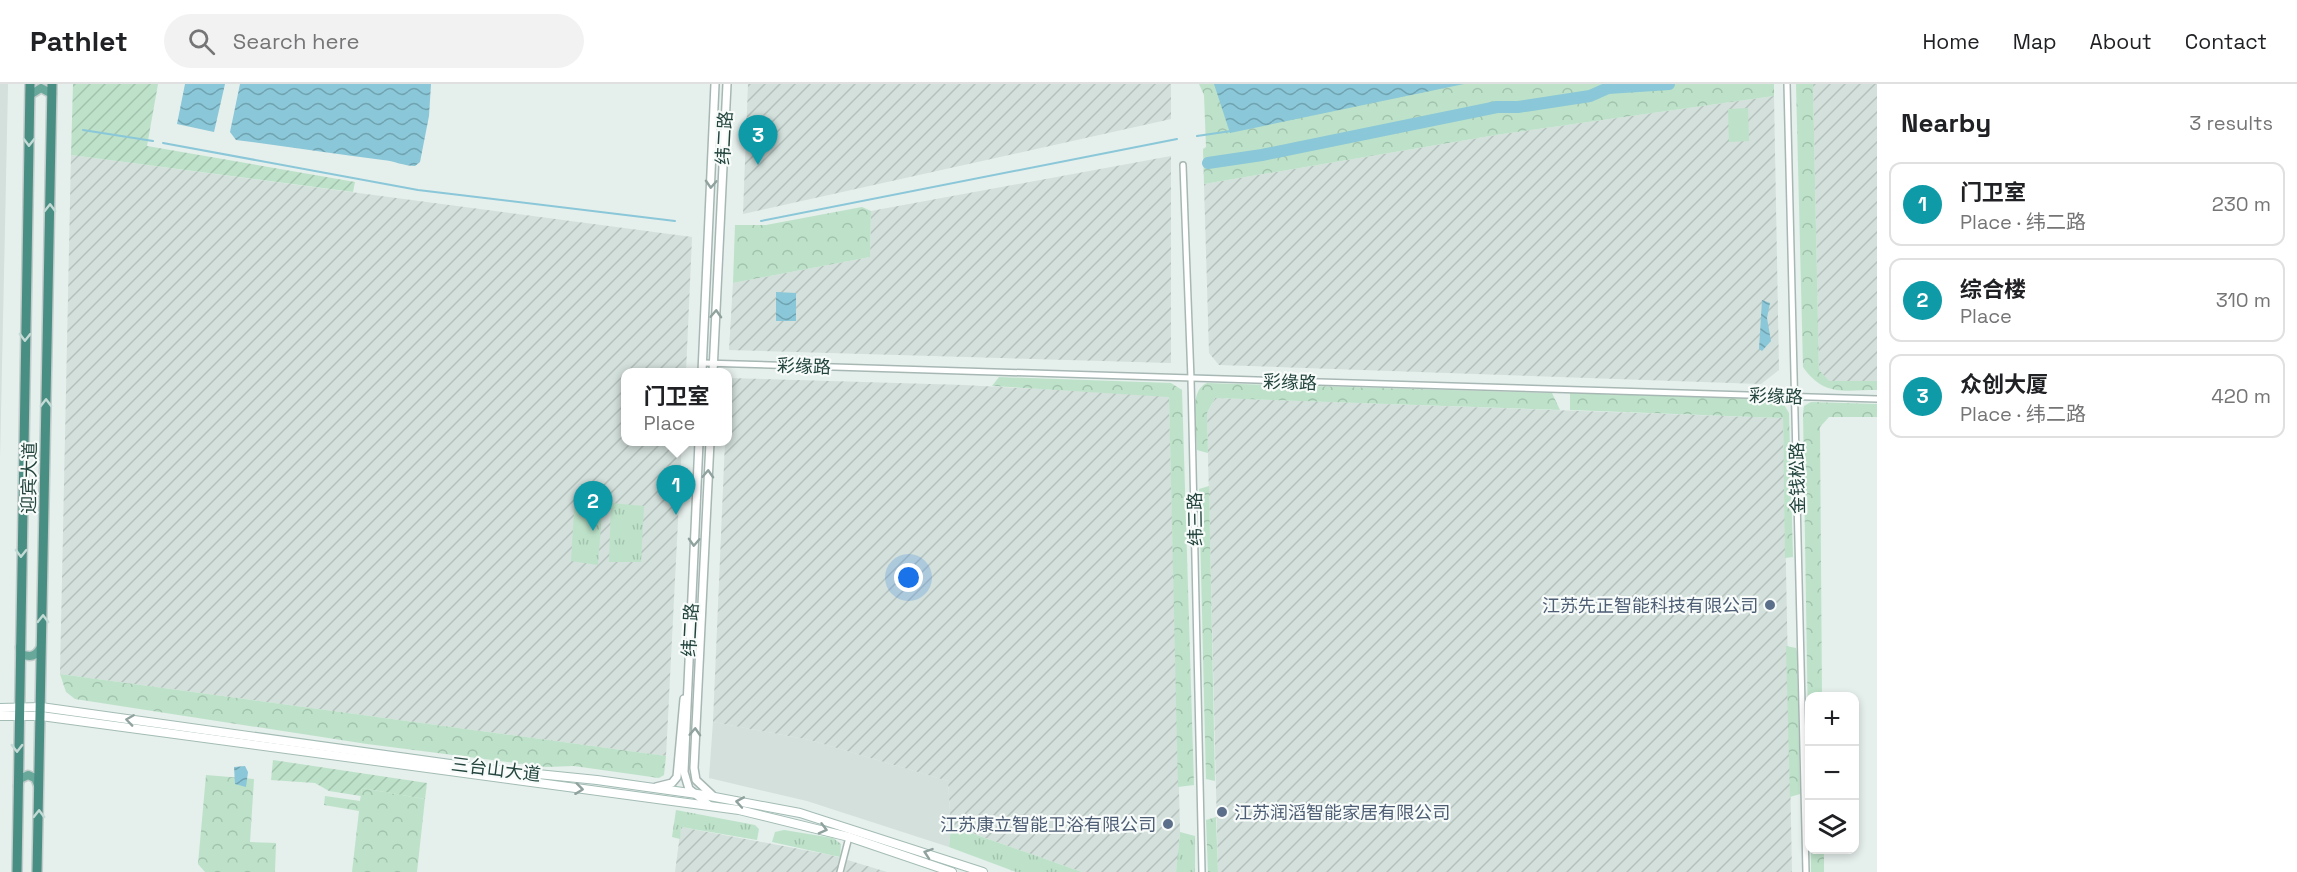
<!DOCTYPE html>
<meta charset="utf-8">
<style>
:root{--surface:#fff;--page:#f2f2f2;--text:#202124;--muted:#757577;--line:#e0e0e0;--accent:#0f766e}
body{margin:0;font-family:"Space Grotesk","Noto Sans SC",sans-serif;background:var(--page);color:var(--text)}
.controls{position:absolute;right:18px;bottom:18px;display:grid;overflow:hidden;border-radius:12px;box-shadow:0 3px 9px #0003}
.controls button{width:54px;height:54px;display:grid;place-items:center;padding:0;border:0;border-bottom:2px solid var(--line);background:var(--surface);color:var(--text);font:30px sans-serif}
.you{position:absolute;left:909px;top:494px;width:21px;height:21px;margin:-15px;border:4px solid #fff;border-radius:50%;background:#1a73e8;box-shadow:0 0 0 9px #1a73e833}
.badge{display:grid;place-items:center;width:39px;height:39px;border-radius:50%;background:var(--accent);color:#fff;font-size:20px;font-weight:700}
.pin{position:absolute;translate:-50% -50px;filter:drop-shadow(0 2px 3px #0008)}
.pin::after{content:'';position:absolute;top:32px;width:21px;height:18px;background:inherit;clip-path:polygon(0 0,100% 0,50% 100%)}
.popup{position:absolute;left:621px;top:284px;width:111px;height:78px;box-sizing:border-box;display:grid;place-content:center;border-radius:12px;background:var(--surface);filter:drop-shadow(0 2px 4px #0005);font-size:20px;white-space:nowrap;color:var(--muted)}
.popup b{font-size:22px;color:var(--text)}
.popup::after{content:'';position:absolute;left:50%;top:100%;margin-left:-12px;border:12px solid transparent;border-top-color:var(--surface)}
.list{margin:0;padding:0;list-style:none}
h2{display:flex;justify-content:space-between;align-items:center;height:78px;margin:0;padding:0 24px;font-size:26px}
h2 small{font-size:20px;font-weight:400;color:var(--muted)}
.list li{display:grid;grid-template-columns:39px 1fr auto;gap:18px;align-items:center;box-sizing:border-box;height:84px;margin:0 12px 12px;padding:0 12px;border:2px solid var(--line);border-radius:12px}
.list b{display:block;font-size:22px;white-space:nowrap}
.list p{margin:0;font-size:20px;white-space:nowrap;color:var(--muted)}
.list em{font-size:20px;font-style:normal;color:var(--muted)}
.icon{flex:none;width:33px;height:33px;fill:none;stroke:currentColor;stroke-width:2;stroke-linecap:round;stroke-linejoin:round}
.map{position:relative;flex:none;width:1877px;height:788px;overflow:hidden}
header{display:flex;align-items:center;gap:36px;box-sizing:border-box;height:84px;padding:0 30px;background:var(--surface);border-bottom:2px solid var(--line)}
header strong{font-size:28px}
nav{display:flex;gap:33px;margin-inline-start:auto;font-size:21px}
.search{width:420px;height:54px;background:var(--page);display:flex;align-items:center;gap:15px;box-sizing:border-box;padding:0 21px;border-radius:33px;color:var(--muted);font-size:22px}
main{display:flex}
aside{flex:1;background:var(--surface)}
.map>svg:first-child{display:block}
.built{fill:#d3e0db}
.industrial{fill:url(#industrial-furrows)}
.grass{fill:url(#grass-tufts)}
.forest{fill:url(#forest-crowns)}
.park{fill:#bde2c9}
.garden{fill:url(#garden-furrows)}
.water{fill:url(#water-waves)}
.lines{fill:none;stroke-linecap:round;stroke-linejoin:round}
.stream{stroke:#8ac7d8;stroke-width:2}
.river{stroke:#8ac7d8;stroke-width:12}
.minor-casing{stroke:#a7b8b4;stroke-width:8}
.tertiary-casing{stroke:#a7b8b4;stroke-width:10}
.secondary-casing{stroke:#a3bcb5;stroke-width:10}
.primary-casing{stroke:#c1cbc9;stroke-width:11}
.trunk-casing{stroke:#c1cbc9;stroke-width:12}
.minor{stroke:#fff;stroke-width:5}
.tertiary{stroke:#fff;stroke-width:7}
.secondary{stroke:#fff;stroke-width:8}
.primary{stroke:#67a89b;stroke-width:8}
.trunk{stroke:#498e82;stroke-width:9}
.oneway{stroke:#c3dad5}
.oneway2{stroke:#90a29e}
.service-dot{fill:#5c6f8a;stroke:#f7fbf9;stroke-width:2}
.labels{text-anchor:middle;dominant-baseline:central;stroke-width:4.5;stroke-linejoin:round;paint-order:stroke}
.street-label{font-size:18px;fill:#22443d;stroke:#f7fbf9}
.service-label{font-size:18px;fill:#4e5e75;stroke:#f7fbf9;text-anchor:end}
</style>
<header>
<strong>Pathlet</strong>
<div class="search"><svg class="icon" aria-label="search" viewBox="0 0 24 24"><circle cx="10" cy="10" r="6"/><path d="M15 15l6 6"/></svg>Search here</div>
<nav><a>Home</a><a>Map</a><a>About</a><a>Contact</a></nav>
</header>
<main>
<div class="map">
<svg width="1877" height="788" viewBox="0 0 1877 788">
<defs>
<pattern id="industrial-furrows" width="10" height="10" patternUnits="userSpaceOnUse" patternTransform="scale(1.5)"><rect width="10" height="10" fill="#d3e0db"/><path d="M-1 1l2-2M0 10L10 0M9 11l2-2" fill="none" stroke="#b5c1bd"/></pattern>
<pattern id="grass-tufts" width="24" height="20" patternUnits="userSpaceOnUse" patternTransform="scale(1.5)"><rect width="24" height="20" fill="#bde2c9"/><path d="M3 7l-1-3M5 7V3M7 7l1-3M15 17l-1-3M17 17v-4M19 17l1-3" fill="none" stroke="#a2c3ae"/></pattern>
<pattern id="forest-crowns" width="20" height="18" patternUnits="userSpaceOnUse" patternTransform="scale(1.5)"><rect width="20" height="18" fill="#bde2c9"/><path d="M2 6a3 3 0 1 1 6 0M12 15a3 3 0 1 1 6 0" fill="none" stroke="#a2c3ae"/></pattern>
<pattern id="garden-furrows" width="10" height="10" patternUnits="userSpaceOnUse" patternTransform="scale(1.5)"><rect width="10" height="10" fill="#bde2c9"/><path d="M-1 1l2-2M0 10L10 0M9 11l2-2" fill="none" stroke="#a2c3ae"/></pattern>
<pattern id="water-waves" width="16" height="10" patternUnits="userSpaceOnUse" patternTransform="scale(1.5)"><rect width="16" height="10" fill="#8ac7d8"/><path d="M0 5q4-4 8 0t8 0" fill="none" stroke="#70a3b0"/></pattern>
</defs>
<rect width="100%" height="100%" fill="#e5efec"/>
<g class="built">
<polygon points="0,0 8,0 0,375"/>
<polygon points="713,638 810,656 948,697 951,742 949,763 807,717 709,694"/>
</g>
<g class="industrial">
<polygon points="748,0 1171,0 1171,35 743,130"/>
<polygon points="1813,0 1877,0 1877,297 1828,297 1819,287"/>
<polygon points="1774,12 1779,286 1761,300 1219,281 1209,269 1204,100 1496,51"/>
<polygon points="71,71 692,153 686,288 625,288 625,358 682,358 666,672 60,590"/>
<polygon points="1171,72 1171,279 729,266 733,199 870,173 871,127"/>
<polygon points="727,294 964,301 1169,312 1180,748 1176,788 1082,788 951,742 948,697 810,656 713,638 725,358 727,358"/>
<polygon points="1215,314 1783,334 1792,788 1218,788 1207,329"/>
<polygon points="681,743 831,771 887,788 675,788"/>
</g>
<g class="grass">
<polygon points="575,411 603,414 598,481 571,477"/>
<polygon points="611,419 644,422 641,478 609,478"/>
<polygon points="676,726 755,741 759,745 757,756 681,743 680,755 672,753"/>
<polygon points="951,742 1082,788 1016,788 949,763"/>
<polygon points="784,746 833,754 841,760 840,773 772,758 775,748"/>
<polygon points="1180,748 1195,752 1195,788 1176,788"/>
</g>
<g class="forest">
<polygon points="1199,0 1774,0 1774,12 1496,51 1204,100 1203,65 1206,63 1204,11"/>
<path d="M 1796,0 L 1813,0 L 1819,286 L 1829,297 L 1877,297 L 1877,306 C 1844,306 1824,313 1803,283 Z"/>
<polygon points="862,123 871,127 870,173 733,199 735,141 766,141"/>
<polygon points="999,293 1171,299 1182,306 1194,701 1178,703 1169,313 992,302"/>
<path d="M 1207,299 L 1552,309 L 1560,326 L 1215,314 L 1207,329 L 1208,369 L 1197,366 C 1197,348 1187,307 1207,299 Z"/>
<polygon points="1570,309 1768,315 1783,319 1789,329 1793,473 1785,474 1783,334 1570,326"/>
<polygon points="1811,318 1877,320 1877,333 1829,333 1820,343 1822,612 1810,612 1809,706 1803,329 1804,322"/>
<polygon points="1209,402 1215,697 1206,695 1199,405"/>
<polygon points="1786,562 1796,564 1797,568 1800,710 1790,713"/>
<polygon points="60,590 666,672 664,691 659,694 574,682 546,683 367,660 75,615 66,608"/>
<polygon points="206,691 254,695 250,758 276,759 275,788 205,788 198,780"/>
<polygon points="362,704 425,715 417,788 352,788 359,727 324,721 325,712 360,717"/>
<polygon points="1216,733 1218,788 1208,788 1206,736"/>
<rect x="1811" y="766" width="13" height="22"/>
</g>
<polygon class="park" points="1748,24 1749,57 1729,58 1728,25"/>
<g class="garden">
<polygon points="73,0 158,0 147,62 355,98 353,108 71,71"/>
<polygon points="273,676 427,699 425,715 362,704 361,712 329,707 315,699 271,696"/>
</g>
<g class="water">
<polygon points="185,0 225,0 214,48 177,40"/>
<path d="M 240,0 L 431,0 L 429,32 L 420,78 L 415,82 C 404,82 394,77 383,76 C 334,70 285,62 236,56 L 230,48 Z"/>
<polygon points="1214,0 1464,0 1230,49"/>
<polygon points="776,208 796,209 796,237 776,237"/>
<polygon points="1762,216 1770,219 1767,234 1771,257 1762,267 1759,265"/>
<polygon points="245,682 248,688 246,703 235,700 234,683"/>
</g>
<g class="lines">
<g class="stream">
<polyline points="83,46 153,57"/>
<polyline points="1197,52 1231,47"/>
<polyline points="163,59 418,106 675,137"/>
<polyline points="761,137 1177,55"/>
</g>
<polyline class="river" points="1208,79 1262,71 1497,23 1518,23 1590,12 1608,4 1669,0"/>
<defs>
<g id="minor">
<polyline points="1787,0 1806,788"/>
<polyline points="1183,81 1191,295 1202,788"/>
<polyline points="703,279 1877,315"/>
<polyline points="840,788 849,753"/>
</g>
<g id="tertiary">
<polyline points="702,288 715,0"/>
<polyline points="713,288 727,0"/>
<polyline points="699,358 684,688 689,705 709,721"/>
<polyline points="710,358 694,684 696,696 712,711"/>
<polyline points="656,703 672,699 677,693 684,615"/>
</g>
<g id="secondary">
<polyline points="0,624 41,623 479,684 597,696 704,711 800,729 983,788"/>
<polyline points="0,632 41,632 739,726 849,753 952,788"/>
</g>
<g id="primary">
<polyline points="30,11 41,4 52,10"/>
<path d="M 20,563 L 21,570 C 31,574 36,572 41,563"/>
<polyline points="18,702 20,695 28,691 35,694 38,701"/>
</g>
<g id="trunk">
<polyline points="17,788 30,0"/>
<polyline points="37,788 52,0"/>
</g>
</defs>
<use href="#minor" class="minor-casing"/>
<use href="#tertiary" class="tertiary-casing"/>
<use href="#secondary" class="secondary-casing"/>
<use href="#primary" class="primary-casing"/>
<use href="#trunk" class="trunk-casing"/>
<use href="#minor" class="minor"/>
<use href="#tertiary" class="tertiary"/>
<use href="#secondary" class="secondary"/>
<use href="#primary" class="primary"/>
<use href="#trunk" class="trunk"/>
</g>
<defs><path id="oneway-chevron" d="M-2-3.5L2.5 0L-2 3.5" fill="none" stroke-width="1.6" stroke-linecap="round" stroke-linejoin="round" transform="scale(1.5)"/></defs>
<g class="oneway">
<use href="#oneway-chevron" transform="translate(29 58) rotate(91)"/>
<use href="#oneway-chevron" transform="translate(50 124) rotate(-89)"/>
<use href="#oneway-chevron" transform="translate(25 253) rotate(91)"/>
<use href="#oneway-chevron" transform="translate(46 319) rotate(-89)"/>
<use href="#oneway-chevron" transform="translate(21 469) rotate(91)"/>
<use href="#oneway-chevron" transform="translate(43 535) rotate(-89)"/>
<use href="#oneway-chevron" transform="translate(17 664) rotate(90)"/>
<use href="#oneway-chevron" transform="translate(39 730) rotate(-89)"/>
</g>
<g class="oneway2">
<use href="#oneway-chevron" transform="translate(711 100) rotate(93)"/>
<use href="#oneway-chevron" transform="translate(716 230) rotate(-87)"/>
<use href="#oneway-chevron" transform="translate(708 390) rotate(-87)"/>
<use href="#oneway-chevron" transform="translate(694 458) rotate(93)"/>
<use href="#oneway-chevron" transform="translate(130 636) rotate(-172)"/>
<use href="#oneway-chevron" transform="translate(695 648) rotate(-87)"/>
<use href="#oneway-chevron" transform="translate(579 705) rotate(7)"/>
<use href="#oneway-chevron" transform="translate(740 718) rotate(-170)"/>
<use href="#oneway-chevron" transform="translate(823 745) rotate(15)"/>
<use href="#oneway-chevron" transform="translate(928 769) rotate(-161)"/>
</g>
<g class="service-dot">
<circle cx="1770" cy="521" r="6"/>
<circle cx="1222" cy="728" r="6"/>
<circle cx="1168" cy="740" r="6"/>
</g>
<g class="labels">
<g class="street-label">
<text transform="translate(724 54) rotate(-87)">纬二路</text>
<text transform="translate(804 282) rotate(2)">彩缘路</text>
<text transform="translate(1290 298) rotate(2)">彩缘路</text>
<text transform="translate(1776 312) rotate(2)">彩缘路</text>
<text transform="translate(29 394) rotate(-89)">迎宾大道</text>
<text transform="translate(1797 394) rotate(-91)">金钱松路</text>
<text transform="translate(1195 435) rotate(-91)">纬三路</text>
<text transform="translate(690 546) rotate(-87)">纬二路</text>
<text transform="translate(496 685) rotate(7)">三台山大道</text>
</g>
<g class="service-label">
<text x="1758" y="521">江苏先正智能科技有限公司</text>
<text x="1234" y="728" text-anchor="start">江苏润滔智能家居有限公司</text>
<text x="1156" y="740">江苏康立智能卫浴有限公司</text>
</g>
</g>
</svg>
<div class="controls">
<button>+</button>
<button>−</button>
<button><svg class="icon" aria-label="layers" viewBox="0 0 24 24"><path d="M12 4l9 5-9 5-9-5zM3 14l9 5 9-5"/></svg></button>
</div>
<div class="you"></div>
<div class="pin badge" style="left:676px;top:431px;background:#0f9aa8">1</div>
<div class="popup"><b>门卫室</b>Place</div>
<div class="pin badge" style="left:593px;top:447px;background:#0f9aa8">2</div>
<div class="pin badge" style="left:758px;top:81px;background:#0f9aa8">3</div>
</div>
<aside>
<h2>Nearby<small>3 results</small></h2>
<ul class="list">
<li><span class="badge" style="background:#0f9aa8">1</span><div><b>门卫室</b><p>Place · 纬二路</p></div><em>230 m</em></li>
<li><span class="badge" style="background:#0f9aa8">2</span><div><b>综合楼</b><p>Place</p></div><em>310 m</em></li>
<li><span class="badge" style="background:#0f9aa8">3</span><div><b>众创大厦</b><p>Place · 纬二路</p></div><em>420 m</em></li>
</ul>
</aside>
</main>
